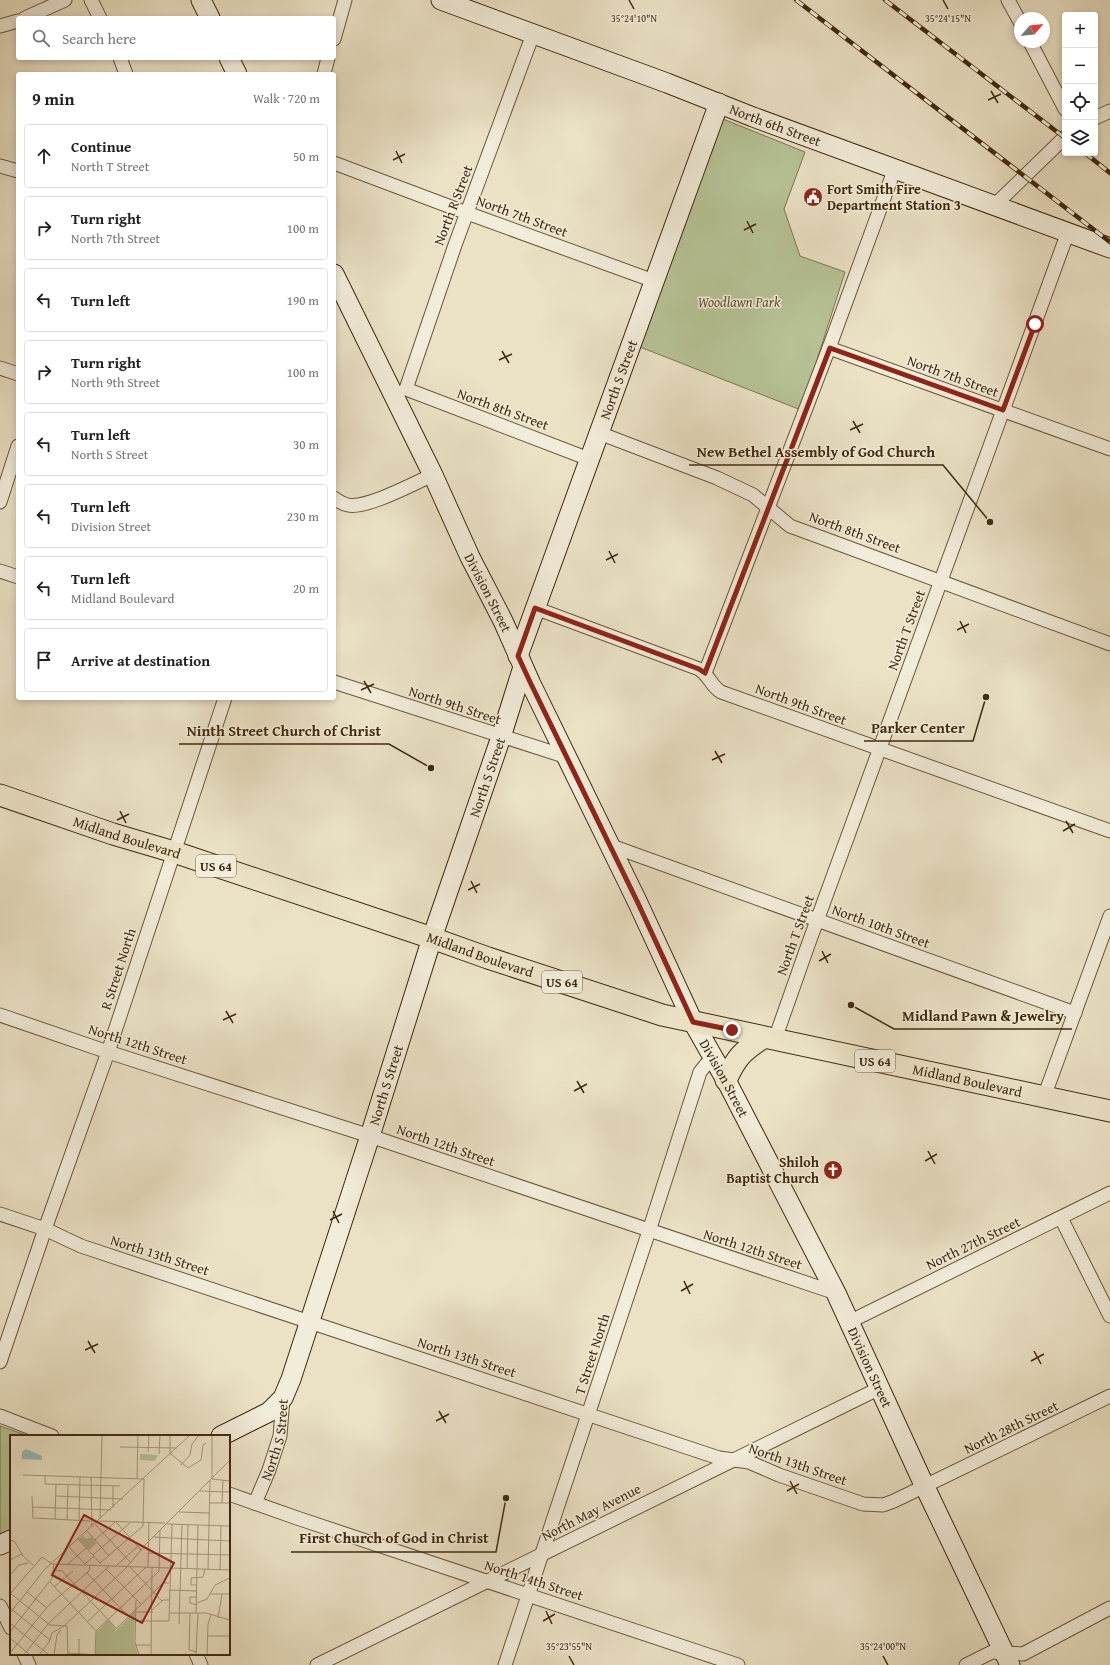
<!DOCTYPE html>
<meta charset="utf-8">
<style>
:root{--surface:#fff;--page:#f6f6f6;--text:#202124;--muted:#757577;--line:#e0e0e0}
body{margin:0;font-family:"Gentium Book Plus",serif;background:var(--page);color:var(--text)}
.controls{position:absolute;right:12px;top:12px;display:grid;overflow:hidden;border-radius:4px;box-shadow:0 2px 6px #0003}
.controls button{width:36px;height:36px;display:grid;place-items:center;padding:0;border:0;border-bottom:1px solid var(--line);background:var(--surface);color:var(--text);font:20px sans-serif}
.compass{position:absolute;left:1014px;top:12px;width:36px;height:36px;border-radius:50%;background:var(--surface);box-shadow:0 2px 6px #0003;rotate:62deg}
.stop{position:absolute;width:12px;height:12px;margin:-9px;border:3px solid #8f2418;border-radius:50%;background:#fff}
.stop.end{background:#8f2418;border-color:#fff;box-shadow:0 1px 4px #0008}
.list{margin:0;padding:0;list-style:none}
h2{display:flex;justify-content:space-between;align-items:center;height:52px;margin:0;padding:0 16px;font-size:17px}
h2 small{font-size:13px;font-weight:400;color:var(--muted)}
.list li{display:grid;grid-template-columns:26px 1fr auto;gap:12px;align-items:center;box-sizing:border-box;height:64px;margin:0 8px 8px;padding:0 8px;border:1px solid var(--line);border-radius:4px}
.list b{display:block;font-size:15px;white-space:nowrap}
.list p{margin:0;font-size:13px;white-space:nowrap;color:var(--muted)}
.list em{font-size:13px;font-style:normal;color:var(--muted)}
.icon{flex:none;width:22px;height:22px;fill:none;stroke:currentColor;stroke-width:2;stroke-linecap:round;stroke-linejoin:round}
.map{position:relative;flex:none;width:1110px;height:1665px;overflow:hidden}
.search{position:absolute;background:var(--surface);box-shadow:0 2px 6px #0003;left:16px;top:16px;width:320px;height:44px;display:flex;align-items:center;gap:10px;box-sizing:border-box;padding:0 14px;border-radius:4px;color:var(--muted);font-size:15px}
.panel{position:absolute;background:var(--surface);box-shadow:0 2px 6px #0003;left:16px;top:72px;width:320px;height:628px;border-radius:4px}
.map>svg:first-child{display:block}
.green{fill:#b6c396;stroke:#7b7652}
.lines{fill:none;stroke-linecap:round;stroke-linejoin:round}
.street-casing{stroke:#6b573b;stroke-width:15}
.secondary-casing{stroke:#40290d;stroke-width:21}
.primary-casing{stroke:#40290d;stroke-width:23}
.street{stroke:#f2ecda;stroke-width:13}
.secondary{stroke:#f2ecda;stroke-width:19}
.primary{stroke:#ebe2c6;stroke-width:21}
.rail-casing{stroke:#40290d;stroke-width:4.5}
.rail{stroke:#f2ecda;stroke-width:3;stroke-dasharray:9;stroke-linecap:butt}
.route{stroke:#8f2418;stroke-width:5}
.ticks{fill:none;stroke:#40290d;stroke-width:1.5}
.labels{text-anchor:middle;dominant-baseline:central;stroke-width:3;stroke-linejoin:round;paint-order:stroke}
.shield{fill:#f2ecda;stroke:#75644a;stroke-width:1}
.shield-label{font-size:13px;font-weight:bold;fill:#40290d}
.street-label{font-size:14px;fill:#40290d;stroke:#f2ecda}
.poi-label{font-size:14px;font-weight:bold;fill:#40290d;stroke:#f2ecda;text-anchor:start}
.park-label{font-size:14px;font-style:italic;fill:#5e502f;stroke:#f2ecda}
.inset-road{fill:none;stroke:#a7987c;stroke-width:1}
.view{fill:#8f2418;fill-opacity:0.15;stroke:#8f2418;stroke-width:2}
.inset-edge{fill:none;stroke:#40290d;stroke-width:2}
.ticks-label{font-size:10px;text-anchor:middle;fill:#40290d;stroke:#f2ecda;stroke-width:3;stroke-linejoin:round;paint-order:stroke}
.leader{fill:none;stroke:#40290d;stroke-width:1.5}
.callout-dot{fill:#40290d;stroke:#f2ecda;stroke-width:1.5}
.callout-label{font-size:15px;text-anchor:middle;font-weight:bold;fill:#40290d;stroke:#f2ecda;stroke-width:3;stroke-linejoin:round;paint-order:stroke}
</style>
<div class="map">
<svg width="1110" height="1665" viewBox="0 0 1110 1665">
<rect width="100%" height="100%" fill="#ebe2c6"/>
<filter id="stains"><feTurbulence type="fractalNoise" baseFrequency=".005" numOctaves="4"/><feColorMatrix values="0 0 0 0 .2 0 0 0 0 .09 0 0 0 0 .02 0 0 0 .5 -.17"/></filter>
<radialGradient id="worn" r=".72"><stop offset=".6" stop-color="#630" stop-opacity="0"/><stop offset="1" stop-color="#630" stop-opacity=".3"/></radialGradient>
<g class="green">
<polygon points="723,119 805,152 784,209 800,256 845,272 801,410 640,347"/>
<polygon points="0,1426 29,1436 11,1436 11,1529 0,1534"/>
</g>
<g class="lines">
<defs>
<g id="street">
<polyline points="91,0 100,18"/>
<polyline points="1008,0 1020,22"/>
<polyline points="25,18 65,0"/>
<polyline points="0,26 18,21"/>
<polyline points="334,39 345,0"/>
<polyline points="1030,42 1065,109"/>
<polyline points="120,58 126,74"/>
<polyline points="324,74 328,58"/>
<polyline points="1095,118 1110,111"/>
<polyline points="334,163 467,213 654,281"/>
<polyline points="0,166 18,171"/>
<polyline points="995,205 1065,137"/>
<polyline points="829,348 1110,449"/>
<polyline points="0,368 18,374"/>
<polyline points="406,389 455,245 533,34"/>
<polyline points="406,389 589,459"/>
<polyline points="599,433 717,478 753,495 790,526 1110,644"/>
<path d="M 334,498 C 338,501 343,504 348,505 C 367,509 414,483 433,475"/>
<polyline points="0,502 18,446"/>
<polyline points="0,571 18,577"/>
<path d="M 535,608 L 699,669 C 709,675 711,686 721,692 L 1110,831"/>
<polyline points="705,673 829,348 895,168"/>
<polyline points="334,682 567,757"/>
<polyline points="609,845 1075,1013"/>
<polyline points="0,1015 108,1052 370,1136 836,1293"/>
<polyline points="775,1039 807,948 1068,232"/>
<polyline points="1044,1097 1110,916"/>
<polyline points="0,1214 45,1229 81,1246 719,1458 749,1462 779,1475 863,1504 883,1505 894,1501 1110,1396"/>
<polyline points="1061,1218 1110,1316"/>
<polyline points="849,1322 1110,1193"/>
<polyline points="0,1362 45,1229 108,1052 225,698"/>
<polyline points="0,1416 52,1436"/>
<polyline points="229,1494 297,1518 738,1665"/>
<path id="s1" d="M 255,1503 L 269,1470 L 280,1436 L 283,1398"/>
<polyline points="0,1606 11,1628"/>
<polyline points="24,1654 29,1665"/>
<polyline points="196,1654 201,1665"/>
<polyline points="317,1665 880,1388"/>
<polyline points="505,1665 649,1231 700,1072 713,1056"/>
<polyline points="966,1665 992,1652 1023,1654 1110,1608"/>
</g>
<g id="secondary">
<polyline points="201,0 210,18"/>
<path id="s2" d="M 441,0 L 667,83 L 753,117 L 1110,248"/>
<polyline points="229,58 237,74"/>
<path id="s3" d="M 334,274 L 433,475 L 470,557 L 503,621 L 531,684 L 637,901 L 693,1022 L 726,1080 L 836,1293 L 925,1487 L 1010,1665"/>
<path id="s4" d="M 518,656 L 719,103"/>
<path id="s5" d="M 221,1436 L 269,1412 L 283,1398 L 291,1379 L 370,1136 L 432,938 L 501,737 L 523,667"/>
<polyline points="0,1545 11,1540"/>
</g>
<g id="primary">
<path id="s6" d="M 0,795 L 113,834 L 174,852 L 432,938 L 488,958 L 662,1015 L 1110,1111"/>
<path d="M 726,1080 C 737,1056 742,1052 764,1037"/>
</g>
</defs>
<use href="#street" class="street-casing"/>
<use href="#secondary" class="secondary-casing"/>
<use href="#primary" class="primary-casing"/>
<use href="#street" class="street"/>
<use href="#secondary" class="secondary"/>
<use href="#primary" class="primary"/>
<defs>
<g id="rail">
<polyline points="796,0 1110,242"/>
<polyline points="885,0 1065,138"/>
<polyline points="1085,153 1110,173"/>
</g>
</defs>
<use href="#rail" class="rail-casing"/>
<use href="#rail" class="rail"/>
</g>
<g class="lines">
<polyline class="route" points="732,1030 693,1022 637,901 531,684 518,656 535,608 699,669 705,673 830,348 1003,410 1035,324"/>
</g>
<path class="ticks" d="M 629,0 L 634,9M 943,0 L 948,9M 991,91 L 998,103M 988,100 L 1001,94M 396,151 L 402,163M 393,160 L 405,154M 747,221 L 753,233M 744,230 L 756,224M 502,351 L 509,363M 499,360 L 512,354M 853,421 L 860,433M 850,430 L 863,424M 609,551 L 615,563M 606,560 L 618,554M 960,621 L 966,633M 957,630 L 969,624M 364,681 L 371,693M 361,690 L 374,684M 715,751 L 722,763M 712,760 L 725,754M 120,811 L 126,823M 117,820 L 129,814M 1066,821 L 1073,833M 1063,831 L 1075,824M 471,881 L 477,893M 468,890 L 480,884M 822,951 L 828,963M 819,961 L 831,954M 226,1011 L 233,1023M 223,1020 L 236,1014M 577,1081 L 584,1093M 574,1091 L 587,1084M 928,1151 L 935,1164M 925,1161 L 937,1154M 333,1211 L 339,1223M 330,1220 L 342,1214M 684,1281 L 690,1294M 681,1291 L 693,1284M 88,1341 L 95,1353M 85,1350 L 98,1344M 1034,1351 L 1041,1364M 1031,1361 L 1044,1354M 439,1411 L 446,1423M 436,1421 L 449,1414M 790,1481 L 797,1494M 787,1491 L 799,1484M 546,1611 L 552,1624M 543,1621 L 555,1614M 569,1656 L 574,1665M 883,1656 L 888,1665"/>
<defs>
<symbol id="civic-disc" viewBox="-11 -11 22 22"><circle r="9.5" fill="#8f2418" stroke="#f2ecda"/><path d="M-.6-6.5H3V-4.5H.6V-3L4-1V1h2V6H-6V1h2V-1L-.6-3ZM-1.2 2.5V6h2.4V2.5Z" fill="#fff"/></symbol>
<symbol id="church-disc" viewBox="-11 -11 22 22"><circle r="9.5" fill="#8f2418" stroke="#f2ecda"/><path d="M-1.2-6h2.4v3.5h3.3v2.4h-3.3V6h-2.4V-.1h-3.3v-2.4h3.3Z" fill="#fff"/></symbol>
</defs>
<g fill-rule="evenodd">
<use href="#civic-disc" x="802" y="186" width="22" height="22"/>
<use href="#church-disc" x="822" y="1159" width="22" height="22"/>
</g>
<g class="labels">
<g class="shield">
<rect x="196" y="855" width="40" height="22" rx="3"/>
<rect x="542" y="971" width="40" height="22" rx="3"/>
<rect x="855" y="1050" width="40" height="22" rx="3"/>
</g>
<g class="shield-label">
<text x="216" y="866">US 64</text>
<text x="562" y="982">US 64</text>
<text x="875" y="1061">US 64</text>
</g>
<g class="street-label">
<text stroke="none"><textPath href="#s2" startOffset="357">North 6th Street</textPath></text>
<text transform="translate(453 205) rotate(-69)">North R Street</text>
<text transform="translate(522 216) rotate(20)">North 7th Street</text>
<text transform="translate(953 376) rotate(20)">North 7th Street</text>
<text stroke="none"><textPath href="#s4" startOffset="294">North S Street</textPath></text>
<text transform="translate(503 409) rotate(20)">North 8th Street</text>
<text transform="translate(855 532) rotate(20)">North 8th Street</text>
<text stroke="none"><textPath href="#s3" startOffset="354">Division Street</textPath></text>
<text transform="translate(906 630) rotate(-70)">North T Street</text>
<text transform="translate(801 704) rotate(20)">North 9th Street</text>
<text transform="translate(455 705) rotate(18)">North 9th Street</text>
<text stroke="none"><textPath href="#s5" startOffset="727">North S Street</textPath></text>
<text stroke="none"><textPath href="#s6" startOffset="134">Midland Boulevard</textPath></text>
<text transform="translate(881 926) rotate(20)">North 10th Street</text>
<text transform="translate(795 935) rotate(-70)">North T Street</text>
<text stroke="none"><textPath href="#s6" startOffset="506">Midland Boulevard</textPath></text>
<text transform="translate(118 969) rotate(-72)">R Street North</text>
<text transform="translate(138 1044) rotate(18)">North 12th Street</text>
<text stroke="none"><textPath href="#s3" startOffset="894">Division Street</textPath></text>
<text stroke="none"><textPath href="#s6" startOffset="1010">Midland Boulevard</textPath></text>
<text stroke="none"><textPath href="#s5" startOffset="403">North S Street</textPath></text>
<text transform="translate(446 1145) rotate(19)">North 12th Street</text>
<text transform="translate(973 1243) rotate(-26)">North 27th Street</text>
<text transform="translate(753 1249) rotate(18)">North 12th Street</text>
<text transform="translate(160 1255) rotate(18)">North 13th Street</text>
<text transform="translate(592 1354) rotate(-72)">T Street North</text>
<text transform="translate(467 1357) rotate(18)">North 13th Street</text>
<text stroke="none"><textPath href="#s3" startOffset="1218">Division Street</textPath></text>
<text transform="translate(1011 1427) rotate(-26)">North 28th Street</text>
<text stroke="none"><textPath href="#s1" startOffset="67">North S Street</textPath></text>
<text transform="translate(798 1464) rotate(19)">North 13th Street</text>
<text transform="translate(591 1512) rotate(-27)">North May Avenue</text>
<text transform="translate(534 1580) rotate(18)">North 14th Street</text>
</g>
<g class="poi-label">
<text x="827" y="189">Fort Smith Fire<tspan x="827" dy="16">Department Station 3</tspan></text>
<text x="819" y="1162" text-anchor="end">Shiloh<tspan x="819" dy="16">Baptist Church</tspan></text>
</g>
<g class="park-label">
<text x="739" y="302">Woodlawn Park</text>
</g>
</g>
<g transform="translate(10 1435)">
<rect width="220" height="220" fill="#ebe2c6"/>
<path d="M 130,19 L 148,20 L 148,21 L 144,26 L 130,25 ZM 73,101 L 76,104 L 81,102 L 87,108 L 79,115 L 69,104 ZM 125,176 L 124,207 L 128,220 L 85,219 L 86,198 L 98,185 L 105,193 L 104,198 Z" fill="#b6c396"/>
<path d="M 16,14 L 32,21 L 32,25 L 12,24 L 12,17 Z" fill="#99bdb9"/>
<path class="inset-road" d="M 202,0 L 202,44 L 220,46M 110,12 L 167,13M 138,17 L 139,0M 149,19 L 150,0M 161,19 L 178,33 L 191,25 L 193,10 L 196,8M 160,20 L 160,0M 171,30 L 180,20 L 182,9 L 189,0M 13,40 L 134,44 L 133,91 L 90,128M 35,40 L 35,49 L 110,51M 81,42 L 82,92M 127,43 L 128,0M 190,56 L 220,57M 22,61 L 23,83 L 80,86M 46,61 L 113,64M 200,68 L 220,68M 212,68 L 213,45M 22,72 L 101,75M 103,73 L 103,51M 169,77 L 200,78M 45,84 L 46,49M 90,84 L 92,0M 57,85 L 58,50M 69,85 L 70,41M 89,86 L 155,88M 106,87 L 131,115M 85,89 L 121,128M 157,89 L 220,91M 77,96 L 99,121M 144,102 L 178,104M 68,104 L 91,129M 178,104 L 220,106M 0,105 L 5,107 L 13,121 L 23,130M 85,105 L 105,87M 59,112 L 75,129M 138,118 L 220,120M 83,120 L 120,88M 0,125 L 12,119M 58,129 L 76,113M 75,129 L 84,121M 106,131 L 128,111M 120,132 L 152,166M 138,132 L 139,87M 96,134 L 131,169M 177,134 L 178,90M 198,134 L 200,45M 44,135 L 52,136 L 106,193M 210,135 L 211,91M 76,137 L 118,181M 0,140 L 9,130 L 18,128M 40,147 L 86,196M 187,150 L 181,150 L 181,143 L 193,142 L 195,134M 44,152 L 63,136M 159,155 L 187,156M 17,157 L 37,173M 0,158 L 40,190 L 57,191 L 58,220M 0,159 L 32,122 L 42,129 L 220,135M 200,159 L 220,159M 126,165 L 125,207 L 129,220M 187,168 L 197,164 L 205,150 L 220,143M 187,170 L 180,168 L 180,162 L 187,162M 0,173 L 40,205M 142,175 L 153,165 L 159,165M 126,177 L 143,177M 0,178 L 35,134 L 180,0M 160,178 L 196,178 L 220,185M 180,178 L 179,215 L 187,217M 186,178 L 188,90M 208,183 L 212,159M 126,186 L 159,186 L 162,89M 77,187 L 136,132M 0,188 L 39,220M 169,189 L 172,90M 86,196 L 149,136 L 150,95M 104,196 L 153,148 L 159,148M 0,197 L 42,143 L 44,129M 198,201 L 220,201M 0,203 L 20,220M 125,210 L 141,210M 0,218 L 38,171 L 79,136 L 80,130M 58,218 L 87,220M 69,219 L 69,204M 14,220 L 38,189 L 99,131M 29,220 L 39,207 L 42,198 L 54,191 L 116,133 L 136,109 L 220,25M 44,220 L 47,200 L 51,195M 85,220 L 86,196M 141,220 L 142,132M 186,220 L 188,178M 197,220 L 198,189 L 201,180"/>
<path class="view" d="M 74,80 L 164,128 L 132,188 L 42,140 Z"/>
<rect width="220" height="220" class="inset-edge"/>
</g>
<g class="ticks-label">
<text x="634" y="22">35°24'10"N</text>
<text x="948" y="22">35°24'15"N</text>
<text x="569" y="1650">35°23'55"N</text>
<text x="883" y="1650">35°24'00"N</text>
</g>
<path class="leader" d="M990 522L943 465H689M986 697L973 741H864M431 768L389 744H179M851 1005L894 1029H1072M506 1498L496 1552H291"/>
<g class="callout-dot">
<circle cx="990" cy="522" r="4"/>
<circle cx="986" cy="697" r="4"/>
<circle cx="431" cy="768" r="4"/>
<circle cx="851" cy="1005" r="4"/>
<circle cx="506" cy="1498" r="4"/>
</g>
<g class="callout-label">
<text x="816" y="457">New Bethel Assembly of God Church</text>
<text x="918" y="733">Parker Center</text>
<text x="284" y="736">Ninth Street Church of Christ</text>
<text x="983" y="1021">Midland Pawn &amp; Jewelry</text>
<text x="394" y="1543">First Church of God in Christ</text>
</g>
<rect width="100%" height="100%" filter="url(#stains)"/>
<rect width="100%" height="100%" fill="url(#worn)"/>
</svg>
<div class="controls">
<button>+</button>
<button>−</button>
<button><svg class="icon" aria-label="locate" viewBox="0 0 24 24"><circle cx="12" cy="12" r="6"/><path d="M12 2v4M12 18v4M2 12h4M18 12h4"/></svg></button>
<button><svg class="icon" aria-label="layers" viewBox="0 0 24 24"><path d="M12 4l9 5-9 5-9-5zM3 14l9 5 9-5"/></svg></button>
</div>
<svg class="compass" viewBox="-18 -18 36 36"><path d="M0-13l5 13h-10z" fill="#e53935"/><path d="M0 13l5-13h-10z" fill="#757577"/></svg>
<div class="stop" style="left:1035px;top:324px"></div>
<div class="stop end" style="left:732px;top:1030px"></div>
<div class="search"><svg class="icon" aria-label="search" viewBox="0 0 24 24"><circle cx="10" cy="10" r="6"/><path d="M15 15l6 6"/></svg>Search here</div>
<section class="panel">
<h2>9 min<small>Walk · 720 m</small></h2>
<ul class="list">
<li><svg class="icon" aria-label="ahead" viewBox="0 0 24 24"><path d="M12 20V5M6 11l6-6 6 6"/></svg><div><b>Continue</b><p>North T Street</p></div><em>50 m</em></li>
<li><svg class="icon" aria-label="right" viewBox="0 0 24 24"><path d="M7 20v-9h11M14 6l5 5-5 5"/></svg><div><b>Turn right</b><p>North 7th Street</p></div><em>100 m</em></li>
<li><svg class="icon" aria-label="left" viewBox="0 0 24 24"><path d="M17 20v-9H6M10 6l-5 5 5 5"/></svg><div><b>Turn left</b></div><em>190 m</em></li>
<li><svg class="icon" aria-label="right" viewBox="0 0 24 24"><path d="M7 20v-9h11M14 6l5 5-5 5"/></svg><div><b>Turn right</b><p>North 9th Street</p></div><em>100 m</em></li>
<li><svg class="icon" aria-label="left" viewBox="0 0 24 24"><path d="M17 20v-9H6M10 6l-5 5 5 5"/></svg><div><b>Turn left</b><p>North S Street</p></div><em>30 m</em></li>
<li><svg class="icon" aria-label="left" viewBox="0 0 24 24"><path d="M17 20v-9H6M10 6l-5 5 5 5"/></svg><div><b>Turn left</b><p>Division Street</p></div><em>230 m</em></li>
<li><svg class="icon" aria-label="left" viewBox="0 0 24 24"><path d="M17 20v-9H6M10 6l-5 5 5 5"/></svg><div><b>Turn left</b><p>Midland Boulevard</p></div><em>20 m</em></li>
<li><svg class="icon" aria-label="arrive" viewBox="0 0 24 24"><path d="M6 21V4h12l-3 4 3 4H6"/></svg><div><b>Arrive at destination</b></div></li>
</ul>
</section>
</div>
